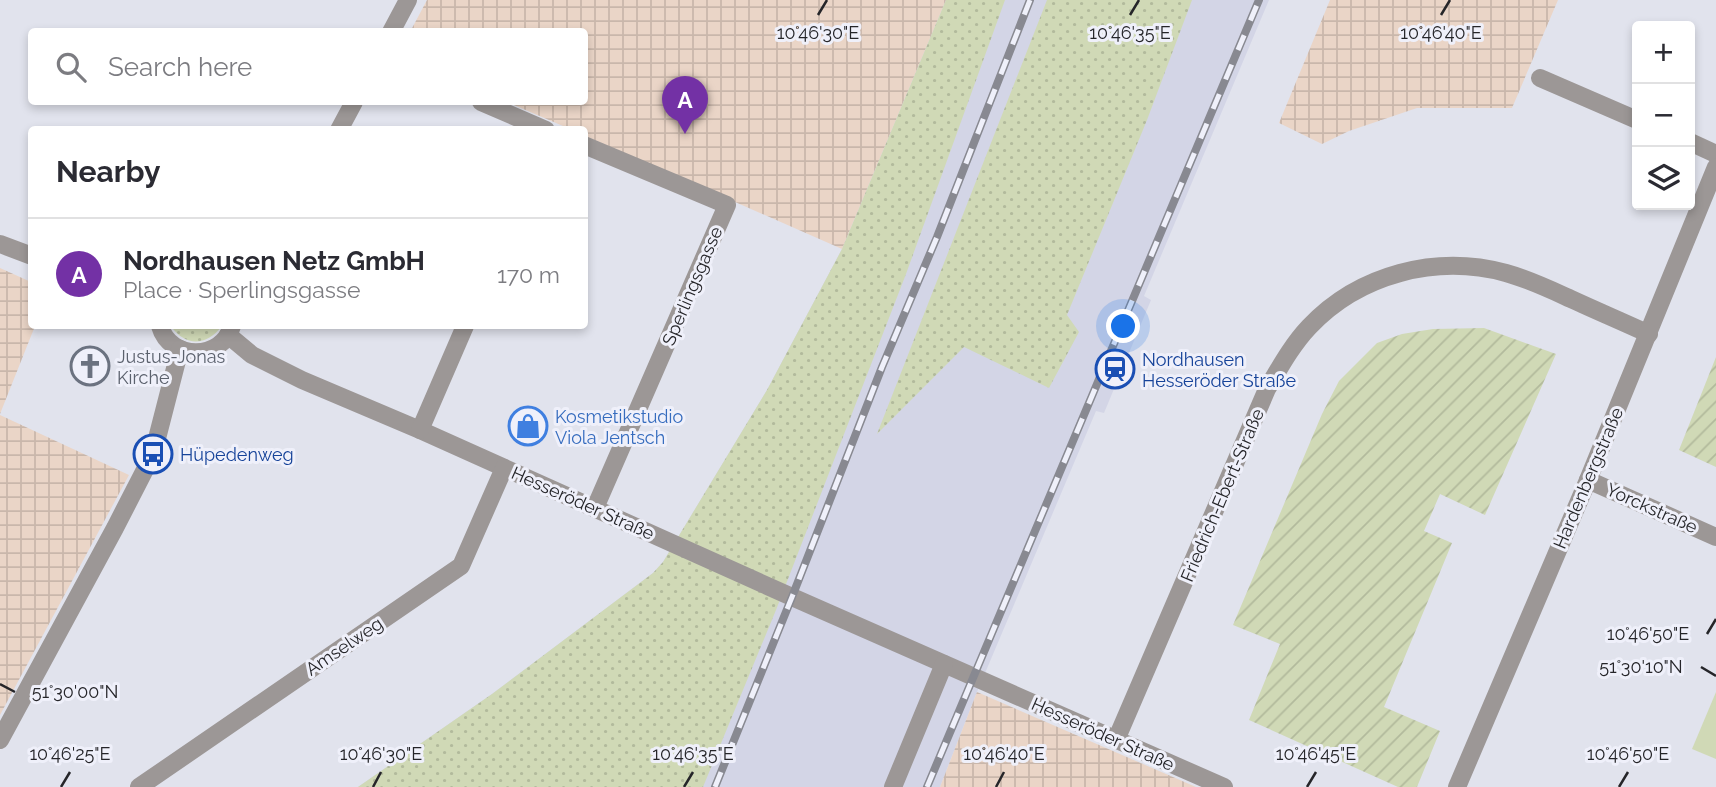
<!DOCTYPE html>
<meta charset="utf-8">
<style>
:root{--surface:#fff;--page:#f7f7f7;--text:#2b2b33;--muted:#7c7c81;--line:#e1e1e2;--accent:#7331a5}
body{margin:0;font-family:Raleway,sans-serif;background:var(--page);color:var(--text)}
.controls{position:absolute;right:21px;top:21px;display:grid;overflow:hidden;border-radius:7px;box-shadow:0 4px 10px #0003}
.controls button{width:63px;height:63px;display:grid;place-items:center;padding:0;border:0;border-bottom:2px solid var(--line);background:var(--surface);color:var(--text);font:35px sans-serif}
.you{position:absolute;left:1124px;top:327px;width:24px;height:24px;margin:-18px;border:5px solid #fff;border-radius:50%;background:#1a73e8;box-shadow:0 0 0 10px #1a73e833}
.badge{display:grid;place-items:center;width:46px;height:46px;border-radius:50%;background:var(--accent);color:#fff;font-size:23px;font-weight:700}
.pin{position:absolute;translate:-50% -58px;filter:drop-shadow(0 2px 4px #0008)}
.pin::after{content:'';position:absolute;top:37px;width:24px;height:21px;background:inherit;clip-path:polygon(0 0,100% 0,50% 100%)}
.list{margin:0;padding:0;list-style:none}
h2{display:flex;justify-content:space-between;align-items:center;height:91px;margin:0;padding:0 28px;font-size:30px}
h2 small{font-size:23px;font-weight:400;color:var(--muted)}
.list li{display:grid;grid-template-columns:46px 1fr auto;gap:21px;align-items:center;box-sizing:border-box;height:112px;padding:0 28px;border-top:2px solid var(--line)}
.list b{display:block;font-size:26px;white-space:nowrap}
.list p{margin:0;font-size:23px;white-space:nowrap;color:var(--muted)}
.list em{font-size:23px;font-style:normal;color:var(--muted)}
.icon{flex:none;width:38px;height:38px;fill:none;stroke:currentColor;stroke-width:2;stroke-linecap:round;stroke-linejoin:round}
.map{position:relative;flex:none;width:1716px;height:787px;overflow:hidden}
.search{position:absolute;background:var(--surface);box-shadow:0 4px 10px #0003;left:28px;top:28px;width:560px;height:77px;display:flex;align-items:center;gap:18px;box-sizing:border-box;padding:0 24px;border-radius:7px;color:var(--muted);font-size:26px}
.panel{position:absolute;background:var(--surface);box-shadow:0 4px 10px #0003;left:28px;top:126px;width:560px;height:203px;border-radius:7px}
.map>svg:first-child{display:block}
.built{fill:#d3d5e6}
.industrial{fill:url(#industrial-grid)}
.grass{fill:url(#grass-dots)}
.park{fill:#d0d9b6}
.garden{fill:url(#garden-furrows)}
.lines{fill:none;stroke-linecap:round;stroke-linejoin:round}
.street{stroke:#9c9796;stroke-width:18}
.rail-casing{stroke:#888991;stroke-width:8}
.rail{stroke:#eff0fa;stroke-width:5;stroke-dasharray:16;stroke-linecap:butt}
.ticks{fill:none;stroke:#252529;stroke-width:2.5}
.labels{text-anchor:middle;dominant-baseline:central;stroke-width:6;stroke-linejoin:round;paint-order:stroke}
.street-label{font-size:18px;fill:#252529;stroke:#eff0fa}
.worship-label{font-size:18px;fill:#5b616d;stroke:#eff0fa;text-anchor:start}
.transit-label{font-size:18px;fill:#164399;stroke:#eff0fa;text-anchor:start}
.shop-label{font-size:18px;fill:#366cbe;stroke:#eff0fa;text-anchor:start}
.ticks-label{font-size:18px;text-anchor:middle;fill:#252529;stroke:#eff0fa;stroke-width:6;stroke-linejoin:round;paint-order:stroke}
</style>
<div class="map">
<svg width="1716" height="787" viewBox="0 0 1716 787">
<defs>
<pattern id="industrial-grid" width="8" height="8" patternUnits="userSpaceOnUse" patternTransform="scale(1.75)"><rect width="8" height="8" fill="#ead5c7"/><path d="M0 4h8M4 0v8" fill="none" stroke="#c9b7ab"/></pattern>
<pattern id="grass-dots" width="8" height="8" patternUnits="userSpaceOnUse" patternTransform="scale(1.75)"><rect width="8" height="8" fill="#d0d9b6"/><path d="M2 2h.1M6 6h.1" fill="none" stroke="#b2ba9c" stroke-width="1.8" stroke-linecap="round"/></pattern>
<pattern id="garden-furrows" width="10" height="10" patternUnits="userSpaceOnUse" patternTransform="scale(1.75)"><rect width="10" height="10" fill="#d0d9b6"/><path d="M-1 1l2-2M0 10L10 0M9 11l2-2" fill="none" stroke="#b2ba9c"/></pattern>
</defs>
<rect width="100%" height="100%" fill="#e1e3ed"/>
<polygon class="built" points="946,0 1269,0 1144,296 1151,300 1104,413 1096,411 977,692 940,787 358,787 492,694 653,573 663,562 767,390 842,249"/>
<g class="industrial">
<polygon points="427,0 946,0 842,249 585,136 584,130 570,129 507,102 584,102 584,32 410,32"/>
<polygon points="1330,0 1558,0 1512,108 1417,108 1349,131 1322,144 1279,123"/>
<polygon points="0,268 31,282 32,326 35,326 0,414"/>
<polygon points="0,415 129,475 0,715"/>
<polygon points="977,692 1196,787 940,787"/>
</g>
<g class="grass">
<polygon points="946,0 1005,0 906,274 776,610 703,787 358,787 492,694 653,573 663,562 767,390 842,249"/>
<polygon points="1047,0 1192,0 1147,120 1067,315 1079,332 1049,388 964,347 877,434"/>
<path d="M 171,326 L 222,326 C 207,346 185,347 171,326 Z"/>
</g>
<polygon class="park" points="1716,692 1716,759 1692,749"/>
<g class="garden">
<polygon points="1484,328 1556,354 1485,515 1440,494 1424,531 1452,543 1384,707 1440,731 1417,787 1398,787 1249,720 1280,644 1233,625 1322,414 1339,381 1377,343 1402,334 1433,329"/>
<polygon points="1716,357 1716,467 1679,450"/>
</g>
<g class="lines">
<g class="street">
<polyline points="391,32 408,0"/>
<polyline points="1540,78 1637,120"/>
<polyline points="481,102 546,130"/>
<polyline points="339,130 354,102"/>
<polyline points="1690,142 1716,154"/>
<polyline points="584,145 727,205 595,508"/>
<polyline points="0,244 32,256"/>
<path d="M 160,326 C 170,361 222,361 232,326"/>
<polyline points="228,335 252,355 302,380 420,430 792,597 1224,787"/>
<polyline points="420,430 465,326"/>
<polyline points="1588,480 1716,537"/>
<polyline points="0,740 115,528 153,454 180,349"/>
<path d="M 1116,740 L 1267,389 C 1280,367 1292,345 1309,327 C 1359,274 1436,254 1506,273 C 1528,279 1549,289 1571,299 C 1597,311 1623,322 1649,334"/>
<polyline points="139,787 461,566 504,468"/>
<polyline points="893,787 944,664"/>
<polyline points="1457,787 1588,480 1716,167"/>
</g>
<defs>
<g id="rail">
<polyline points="715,787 792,597 882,367 937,237 1030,0"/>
<polyline points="927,787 1259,0"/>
</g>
</defs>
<use href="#rail" class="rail-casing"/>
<use href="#rail" class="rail"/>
</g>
<path class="ticks" d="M 818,15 L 827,0M 1130,15 L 1139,0M 1441,15 L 1450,0M 1707,634 L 1716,619M 1701,667 L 1716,676M 0,684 L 15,692M 61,787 L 70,772M 373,787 L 381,772M 684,787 L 693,772M 996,787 L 1004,772M 1307,787 L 1316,772M 1619,787 L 1628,772"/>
<defs>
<symbol id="church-ring" viewBox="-11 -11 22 22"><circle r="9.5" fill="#eff0fa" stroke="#6b7280" stroke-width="1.5"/><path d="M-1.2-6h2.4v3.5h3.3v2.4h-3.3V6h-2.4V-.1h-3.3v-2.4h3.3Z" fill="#6b7280"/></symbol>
<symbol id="station-ring" viewBox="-11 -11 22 22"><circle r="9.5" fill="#eff0fa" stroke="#1a4fb4" stroke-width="1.5"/><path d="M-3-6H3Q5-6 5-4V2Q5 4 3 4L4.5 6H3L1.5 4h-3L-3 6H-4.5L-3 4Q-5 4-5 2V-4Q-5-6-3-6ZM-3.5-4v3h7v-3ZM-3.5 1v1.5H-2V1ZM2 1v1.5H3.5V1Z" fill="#1a4fb4"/></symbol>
<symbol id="shop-ring" viewBox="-11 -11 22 22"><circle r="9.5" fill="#eff0fa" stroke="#3f7fe0" stroke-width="1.5"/><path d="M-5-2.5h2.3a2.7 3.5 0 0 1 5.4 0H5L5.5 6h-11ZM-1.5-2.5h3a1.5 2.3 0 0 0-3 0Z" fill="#3f7fe0"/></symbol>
<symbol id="bus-ring" viewBox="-11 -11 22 22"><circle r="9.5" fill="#eff0fa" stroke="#1a4fb4" stroke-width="1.5"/><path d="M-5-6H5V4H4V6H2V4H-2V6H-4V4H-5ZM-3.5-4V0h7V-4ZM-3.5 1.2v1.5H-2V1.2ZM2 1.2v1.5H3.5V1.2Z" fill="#1a4fb4"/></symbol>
</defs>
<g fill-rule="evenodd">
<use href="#church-ring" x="68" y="344" width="44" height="44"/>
<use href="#station-ring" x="1093" y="347" width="44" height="44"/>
<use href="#shop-ring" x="506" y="404" width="44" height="44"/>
<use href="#bus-ring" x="131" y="432" width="44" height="44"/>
</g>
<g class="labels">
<g class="street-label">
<text transform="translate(692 286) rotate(-67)">Sperlingsgasse</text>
<text transform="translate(1588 478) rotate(-67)">Hardenbergstraße</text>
<text transform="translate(1222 495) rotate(-67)">Friedrich-Ebert-Straße</text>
<text transform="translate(583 503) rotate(24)">Hesseröder Straße</text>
<text transform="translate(1652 508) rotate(24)">Yorckstraße</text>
<text transform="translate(344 646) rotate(-34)">Amselweg</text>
<text transform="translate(1103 734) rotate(24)">Hesseröder Straße</text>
</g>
<g class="worship-label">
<text x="117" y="356">Justus-Jonas<tspan x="117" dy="21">Kirche</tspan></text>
</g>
<g class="transit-label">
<text x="1142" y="359">Nordhausen<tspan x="1142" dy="21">Hesseröder Straße</tspan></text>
<text x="180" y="454">Hüpedenweg</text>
</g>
<g class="shop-label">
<text x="555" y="416">Kosmetikstudio<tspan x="555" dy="21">Viola Jentsch</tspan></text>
</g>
</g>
<g class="ticks-label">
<text x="818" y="39">10°46'30"E</text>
<text x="1130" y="39">10°46'35"E</text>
<text x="1441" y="39">10°46'40"E</text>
<text x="1648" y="640">10°46'50"E</text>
<text x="1641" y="673">51°30'10"N</text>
<text x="75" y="698">51°30'00"N</text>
<text x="70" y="760">10°46'25"E</text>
<text x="381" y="760">10°46'30"E</text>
<text x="693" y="760">10°46'35"E</text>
<text x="1004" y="760">10°46'40"E</text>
<text x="1316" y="760">10°46'45"E</text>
<text x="1628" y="760">10°46'50"E</text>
</g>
</svg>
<div class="controls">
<button>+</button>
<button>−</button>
<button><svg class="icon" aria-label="layers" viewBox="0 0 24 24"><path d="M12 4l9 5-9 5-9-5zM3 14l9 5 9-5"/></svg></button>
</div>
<div class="you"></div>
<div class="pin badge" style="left:685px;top:134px">A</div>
<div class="search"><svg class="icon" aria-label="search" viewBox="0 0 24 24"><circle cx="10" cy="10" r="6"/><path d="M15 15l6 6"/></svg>Search here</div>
<section class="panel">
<h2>Nearby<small></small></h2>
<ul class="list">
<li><span class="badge">A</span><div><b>Nordhausen Netz GmbH</b><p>Place · Sperlingsgasse</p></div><em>170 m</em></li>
</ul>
</section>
</div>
